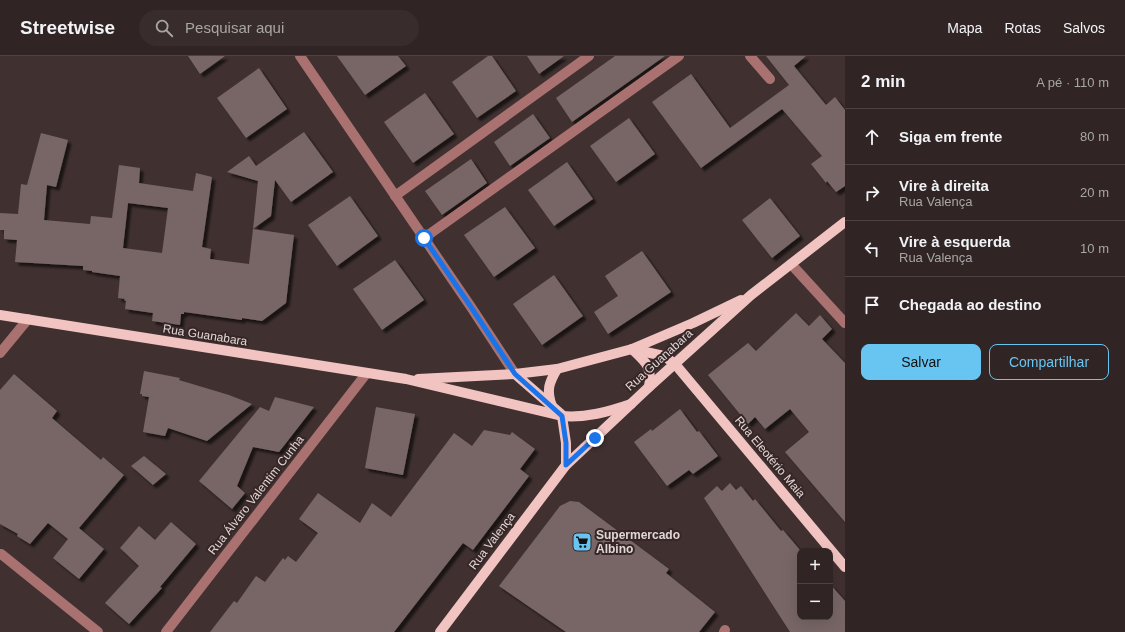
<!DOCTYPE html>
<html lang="pt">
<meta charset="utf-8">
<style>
:root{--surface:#302524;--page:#382d2c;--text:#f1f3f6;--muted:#a8a5a6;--line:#4b4241;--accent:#68c4f0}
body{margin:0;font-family:Helvetica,sans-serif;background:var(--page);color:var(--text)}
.controls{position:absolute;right:12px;bottom:12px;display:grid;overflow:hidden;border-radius:8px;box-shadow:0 4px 16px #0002}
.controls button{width:36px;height:36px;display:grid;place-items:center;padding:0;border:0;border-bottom:1px solid var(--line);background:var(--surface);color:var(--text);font:20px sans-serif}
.stop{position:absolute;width:12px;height:12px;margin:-9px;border:3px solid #1a73e8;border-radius:50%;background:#fff}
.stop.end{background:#1a73e8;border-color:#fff;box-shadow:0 1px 4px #0008}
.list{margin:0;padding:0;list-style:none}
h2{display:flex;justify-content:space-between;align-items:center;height:52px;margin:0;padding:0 16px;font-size:17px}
h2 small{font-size:13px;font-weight:400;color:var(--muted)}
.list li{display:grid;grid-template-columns:26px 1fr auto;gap:12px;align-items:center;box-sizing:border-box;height:56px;padding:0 16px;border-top:1px solid var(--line)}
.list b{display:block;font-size:15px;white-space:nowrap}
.list p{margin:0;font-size:13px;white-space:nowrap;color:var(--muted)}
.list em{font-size:13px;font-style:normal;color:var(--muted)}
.actions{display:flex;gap:8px;padding:12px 16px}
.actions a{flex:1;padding:9px 0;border:1px solid var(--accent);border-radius:8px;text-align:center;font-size:14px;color:var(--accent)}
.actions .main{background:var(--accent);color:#111}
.icon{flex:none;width:22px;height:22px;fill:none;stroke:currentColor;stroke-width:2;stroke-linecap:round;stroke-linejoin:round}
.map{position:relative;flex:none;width:845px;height:576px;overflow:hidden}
header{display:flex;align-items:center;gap:24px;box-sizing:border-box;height:56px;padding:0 20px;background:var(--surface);border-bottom:1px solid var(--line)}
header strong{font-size:19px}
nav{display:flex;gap:22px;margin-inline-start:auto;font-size:14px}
.search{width:280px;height:36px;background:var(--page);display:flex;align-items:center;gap:10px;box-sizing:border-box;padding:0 14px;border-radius:22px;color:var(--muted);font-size:15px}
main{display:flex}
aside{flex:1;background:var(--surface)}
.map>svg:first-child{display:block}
.building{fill:#776665;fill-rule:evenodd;filter:url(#shadow)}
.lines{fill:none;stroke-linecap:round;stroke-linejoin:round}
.minor{stroke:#a97270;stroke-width:10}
.major{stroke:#f1c3c1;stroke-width:10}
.route{stroke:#1a73e8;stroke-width:5}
.labels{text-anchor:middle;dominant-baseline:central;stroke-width:4;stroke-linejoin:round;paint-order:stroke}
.street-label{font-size:12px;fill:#e1d6d6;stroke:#362726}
.poi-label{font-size:12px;font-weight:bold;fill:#e1d6d6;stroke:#362726;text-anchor:start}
</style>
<header>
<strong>Streetwise</strong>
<div class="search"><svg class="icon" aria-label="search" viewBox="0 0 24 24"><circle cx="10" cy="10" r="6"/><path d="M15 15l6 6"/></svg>Pesquisar aqui</div>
<nav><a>Mapa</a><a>Rotas</a><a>Salvos</a></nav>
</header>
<main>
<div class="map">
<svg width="845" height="576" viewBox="0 0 845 576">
<defs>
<filter id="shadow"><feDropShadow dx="3.5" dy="3.5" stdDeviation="1" flood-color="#0009"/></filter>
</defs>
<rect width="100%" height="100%" fill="#403130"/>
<g class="building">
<polygon points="188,0 225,0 200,18"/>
<polygon points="337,0 398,0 406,10 365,39"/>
<polygon points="488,0 492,0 516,35 477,62 452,26"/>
<polygon points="527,0 564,0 539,18"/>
<polygon points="615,0 665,0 572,66 556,42"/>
<polygon points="766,0 806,0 794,10 826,49 835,41 845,54 845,130 836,136 827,125 826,127 811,108 822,100 782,53 701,112 652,46 691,18 730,72 789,29"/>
<polygon points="259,12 287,53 246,82 217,42"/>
<polygon points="425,37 454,78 413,107 384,66"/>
<polygon points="533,58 550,82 510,110 494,86"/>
<polygon points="629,62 655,98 616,126 590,90"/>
<polygon points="304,76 333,116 291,146 275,124 271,160 253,173 258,125 227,116 249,100 256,110"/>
<path d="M 41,77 L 68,84 L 56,131 L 47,129 L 44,164 L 90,168 L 91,160 L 112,162 L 119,109 L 140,112 L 139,127 L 193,135 L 196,117 L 212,121 L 202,191 L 211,193 L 210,203 L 249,208 L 253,173 L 294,179 L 286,247 L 262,265 L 242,262 L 242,264 L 184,256 L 184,258 L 181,258 L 180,269 L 152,265 L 153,257 L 125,253 L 126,245 L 124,244 L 125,243 L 118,242 L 120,220 L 92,216 L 92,215 L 83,214 L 83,210 L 15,206 L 17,184 L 4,183 L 4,174 L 0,174 L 0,157 L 18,158 L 21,128 L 27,129 ZM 128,147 L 168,152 L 162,197 L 123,192 Z"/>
<polygon points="471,103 487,127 442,159 425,135"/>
<polygon points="567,106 593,143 554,170 528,134"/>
<polygon points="350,140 378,180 337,210 308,169"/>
<polygon points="770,142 800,180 772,202 742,164"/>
<polygon points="505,151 535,192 494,221 464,179"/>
<polygon points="642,195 671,236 608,278 594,256 618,240 605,220"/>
<polygon points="395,204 424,244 382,274 353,233"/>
<polygon points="554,219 583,260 542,289 513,248"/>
<polygon points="796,257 809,270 820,259 832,273 822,283 845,307 845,466 785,396 809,376 790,353 765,373 755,361 748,368 708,319 748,287 756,295"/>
<polygon points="144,315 180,322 179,324 229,339 252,348 207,385 168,372 165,380 143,376 149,341 142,340 142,338 140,338"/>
<polygon points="14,318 57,355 52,362 101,404 103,401 124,419 79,472 104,493 79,523 53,502 68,483 48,467 30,488 17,480 18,478 0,468 0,334"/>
<polygon points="275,341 314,351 279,396 253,391 237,430 245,437 232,453 199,425 260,351 269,355"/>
<polygon points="376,351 415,358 403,419 365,412"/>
<polygon points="680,353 697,376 699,375 718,400 693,418 689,414 667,430 634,386 651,373 652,375"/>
<polygon points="484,374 510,379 512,376 535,393 520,413 529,420 473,494 463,487 394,576 210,576 234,545 237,547 256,520 265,526 283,502 285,504 288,500 296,506 318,477 299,463 318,437 360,467 372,447 391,461 454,377 472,390"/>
<polygon points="144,400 166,418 153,429 131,410"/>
<polygon points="730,427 736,434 741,430 753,445 755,443 781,475 783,474 800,494 800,561 830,561 830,528 845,545 845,576 790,576 704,442 717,430 722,435"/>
<polygon points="570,445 579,446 669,513 666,517 715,556 699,576 566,576 499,530 560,450"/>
<polygon points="171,466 196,488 160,531 162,532 129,568 105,547 139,510 120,492 139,470 155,484"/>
</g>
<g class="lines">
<g class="minor">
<polyline points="300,0 471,251 515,318"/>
<polyline points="750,0 770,23"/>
<polyline points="395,140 589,0"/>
<polyline points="424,182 679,0"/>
<polyline points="791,208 845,267"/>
<polyline points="0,297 28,263"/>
<polyline points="1,498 98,576"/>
<polyline points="166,576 366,318"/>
<polyline points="724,576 725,574"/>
</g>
<g class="major">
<path d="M 0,259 L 406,323 L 562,360 C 586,362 608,356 631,348"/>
<polyline points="632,293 664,300 675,308 845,511"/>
<path d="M 633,294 C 647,307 652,311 649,331"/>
<polyline points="515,318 561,358"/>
<polyline points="418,323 515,318 557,313 632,293 693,267 741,244"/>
<path d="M 552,350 C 546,334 549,327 557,313"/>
<polyline points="562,360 566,387 566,409"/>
<polyline points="440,576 566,409 649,331 751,239 845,166"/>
</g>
</g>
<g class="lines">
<polyline class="route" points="424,182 471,251 515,318 562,360 566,387 566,409 595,382"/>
</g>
<defs>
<symbol id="supermarket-square" viewBox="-11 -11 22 22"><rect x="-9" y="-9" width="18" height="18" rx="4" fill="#68c4f0" stroke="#362726"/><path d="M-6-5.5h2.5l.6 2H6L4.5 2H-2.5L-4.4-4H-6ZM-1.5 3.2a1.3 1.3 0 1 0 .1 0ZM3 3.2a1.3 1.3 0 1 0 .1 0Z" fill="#111"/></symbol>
</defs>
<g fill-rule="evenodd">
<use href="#supermarket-square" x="571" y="475" width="22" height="22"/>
</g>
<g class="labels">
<g class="street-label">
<text transform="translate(205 279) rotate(9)">Rua Guanabara</text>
<text transform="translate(659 304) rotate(-42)">Rua Guanabara</text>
<text transform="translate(770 401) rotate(50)">Rua Eleotério Maia</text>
<text transform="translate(256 439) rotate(-52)">Rua Álvaro Valentim Cunha</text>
<text transform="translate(492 485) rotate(-53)">Rua Valença</text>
</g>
<g class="poi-label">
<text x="596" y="479">Supermercado<tspan x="596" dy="14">Albino</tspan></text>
</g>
</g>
</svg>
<div class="controls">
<button>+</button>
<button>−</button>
</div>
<div class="stop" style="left:424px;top:182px"></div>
<div class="stop end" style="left:595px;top:382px"></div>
</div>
<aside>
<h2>2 min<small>A pé · 110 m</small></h2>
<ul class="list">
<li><svg class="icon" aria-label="ahead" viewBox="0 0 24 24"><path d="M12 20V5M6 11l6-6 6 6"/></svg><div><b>Siga em frente</b></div><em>80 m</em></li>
<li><svg class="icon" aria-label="right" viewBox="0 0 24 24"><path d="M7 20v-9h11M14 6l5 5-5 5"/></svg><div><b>Vire à direita</b><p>Rua Valença</p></div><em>20 m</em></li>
<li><svg class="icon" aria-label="left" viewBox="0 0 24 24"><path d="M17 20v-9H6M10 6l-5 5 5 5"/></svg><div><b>Vire à esquerda</b><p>Rua Valença</p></div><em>10 m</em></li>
<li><svg class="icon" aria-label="arrive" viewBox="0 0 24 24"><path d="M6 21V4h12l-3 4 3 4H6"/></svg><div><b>Chegada ao destino</b></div></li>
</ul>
<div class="actions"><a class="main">Salvar</a><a>Compartilhar</a></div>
</aside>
</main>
